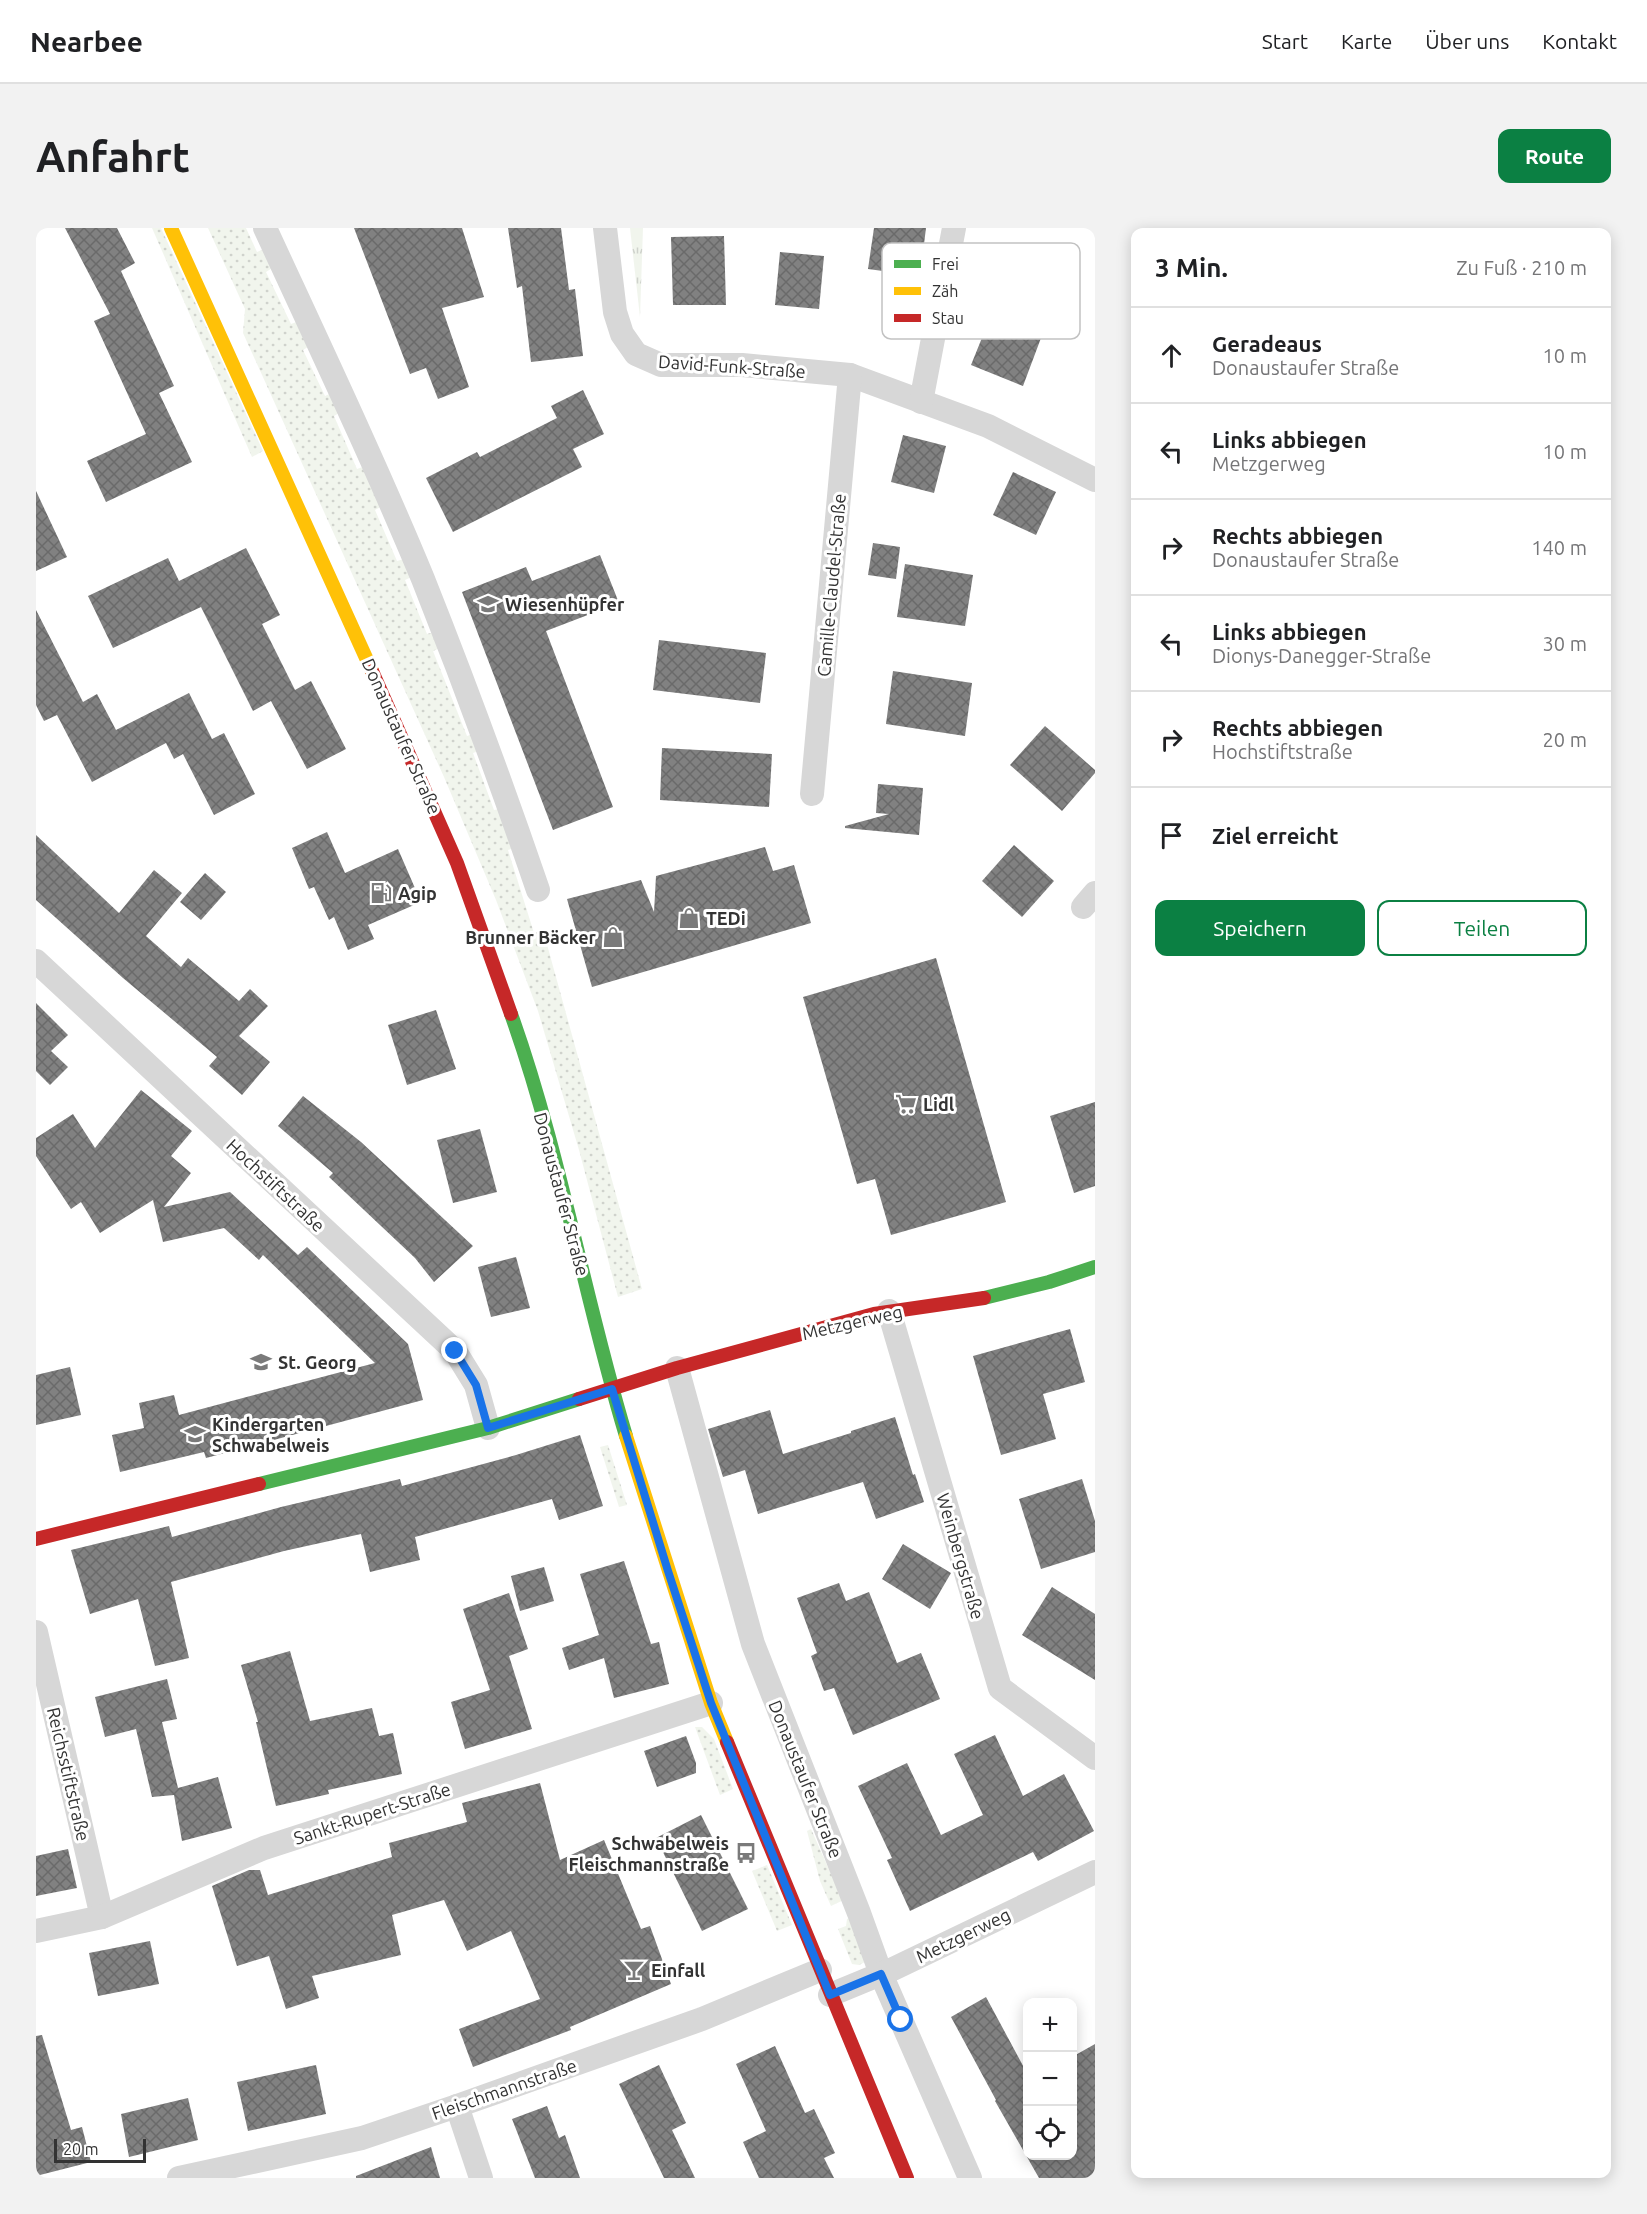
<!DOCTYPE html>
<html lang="de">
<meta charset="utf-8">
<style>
:root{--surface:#fff;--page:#f2f2f2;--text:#202124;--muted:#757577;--line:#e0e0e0;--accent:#0b8043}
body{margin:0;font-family:Ubuntu,sans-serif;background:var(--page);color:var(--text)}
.controls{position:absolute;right:18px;bottom:18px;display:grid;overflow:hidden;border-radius:12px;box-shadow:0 3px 15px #0003}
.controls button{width:54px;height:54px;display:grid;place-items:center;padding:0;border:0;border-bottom:2px solid var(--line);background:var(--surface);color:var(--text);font:30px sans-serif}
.scale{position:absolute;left:18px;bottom:15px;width:92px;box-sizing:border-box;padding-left:6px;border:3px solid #333;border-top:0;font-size:16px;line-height:21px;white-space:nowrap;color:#333;-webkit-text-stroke:4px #fff;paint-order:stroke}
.stop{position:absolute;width:18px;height:18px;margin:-14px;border:4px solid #1a73e8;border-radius:50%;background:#fff}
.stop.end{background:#1a73e8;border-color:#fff;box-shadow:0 2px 6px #0008}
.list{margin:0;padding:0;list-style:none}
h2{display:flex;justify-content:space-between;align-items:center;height:78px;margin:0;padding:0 24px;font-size:26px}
h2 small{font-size:20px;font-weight:400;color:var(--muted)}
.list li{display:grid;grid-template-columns:39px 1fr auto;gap:18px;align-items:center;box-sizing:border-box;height:96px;padding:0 24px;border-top:2px solid var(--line)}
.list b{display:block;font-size:22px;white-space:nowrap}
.list p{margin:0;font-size:20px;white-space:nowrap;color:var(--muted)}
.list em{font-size:20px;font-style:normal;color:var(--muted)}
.actions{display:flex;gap:12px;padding:18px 24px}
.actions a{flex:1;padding:14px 0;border:2px solid var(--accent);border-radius:12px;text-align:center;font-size:21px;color:var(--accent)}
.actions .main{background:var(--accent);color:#fff}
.icon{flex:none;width:33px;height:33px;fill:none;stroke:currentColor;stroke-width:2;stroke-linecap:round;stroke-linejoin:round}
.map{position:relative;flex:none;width:1059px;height:1950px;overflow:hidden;border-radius:12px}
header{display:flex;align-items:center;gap:36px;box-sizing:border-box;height:84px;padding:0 30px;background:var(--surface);border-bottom:2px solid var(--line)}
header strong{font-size:28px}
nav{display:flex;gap:33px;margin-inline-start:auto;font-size:21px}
.intro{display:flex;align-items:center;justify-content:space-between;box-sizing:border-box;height:144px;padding:0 36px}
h1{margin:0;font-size:42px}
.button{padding:15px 27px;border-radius:12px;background:var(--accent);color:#fff;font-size:21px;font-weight:700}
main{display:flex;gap:36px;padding:0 36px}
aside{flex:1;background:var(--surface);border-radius:12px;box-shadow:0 3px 15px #0003}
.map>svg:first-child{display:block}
.grass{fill:url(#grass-dots)}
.park{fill:url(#park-tufts)}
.building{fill:url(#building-cross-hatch)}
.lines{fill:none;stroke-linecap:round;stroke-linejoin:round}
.street{stroke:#d7d7d7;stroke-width:24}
.fast{stroke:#4caf50;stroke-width:14}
.slow{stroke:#ffc107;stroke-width:14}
.jam{stroke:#c62828;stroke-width:14}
.route{stroke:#1a73e8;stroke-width:8}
.labels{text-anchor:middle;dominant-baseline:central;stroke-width:6;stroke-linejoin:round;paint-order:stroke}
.street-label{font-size:18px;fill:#333;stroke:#fff}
.poi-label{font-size:18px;font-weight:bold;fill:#333;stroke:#fff;text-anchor:start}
.key{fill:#fff;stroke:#c2c2c2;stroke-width:1.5}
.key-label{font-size:16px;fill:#333}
</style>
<header>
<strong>Nearbee</strong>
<nav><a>Start</a><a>Karte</a><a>Über uns</a><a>Kontakt</a></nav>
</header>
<div class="intro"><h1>Anfahrt</h1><a class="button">Route</a></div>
<main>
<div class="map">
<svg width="1059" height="1950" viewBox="0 0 1059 1950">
<defs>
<pattern id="grass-dots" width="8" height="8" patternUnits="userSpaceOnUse" patternTransform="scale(1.5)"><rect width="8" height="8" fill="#f1f5ed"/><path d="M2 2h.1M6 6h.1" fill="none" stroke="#cfd2cc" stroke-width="1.8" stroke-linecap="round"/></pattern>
<pattern id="park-tufts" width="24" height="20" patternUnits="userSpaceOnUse" patternTransform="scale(1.5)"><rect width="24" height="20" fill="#f1f5ed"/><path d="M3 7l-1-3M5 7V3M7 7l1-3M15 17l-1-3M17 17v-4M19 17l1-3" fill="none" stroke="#cfd2cc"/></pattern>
<pattern id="building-cross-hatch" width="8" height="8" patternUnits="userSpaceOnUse" patternTransform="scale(1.5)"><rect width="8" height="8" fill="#818181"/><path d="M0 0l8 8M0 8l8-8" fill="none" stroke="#6a6a6a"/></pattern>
</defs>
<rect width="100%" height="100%" fill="#fff"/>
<g class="grass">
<polygon points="116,0 125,0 227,223 216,229"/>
<polygon points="172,0 210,0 221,24 233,19 241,37 230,44 255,96 266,92 277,116 267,122 289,168 300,163 308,182 298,188 321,241 332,237 350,276 339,282 361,333 372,330 380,347 369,352 391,406 402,403 409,418 397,423 431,508 441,505 448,521 437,525 458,582 468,580 481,619 472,622 498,705 507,702 606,1061 582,1069 543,922 502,783 460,672 408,549 207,105 209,81"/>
<polygon points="572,1217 591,1277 583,1279 564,1219"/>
<polygon points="659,1499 666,1499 678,1511 697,1561 684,1567"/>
<polygon points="775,1601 795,1646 814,1669 795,1678 784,1653 771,1603"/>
<polygon points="731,1637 756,1697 741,1703 716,1643"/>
<polygon points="821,1687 829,1734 823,1737 816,1736 802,1701 810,1698 811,1691"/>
</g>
<polygon class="park" points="594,0 607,0 604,89"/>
<g class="building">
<polygon points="29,0 81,0 99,35 85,43 138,158 123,165 156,234 70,274 51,233 110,206 58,93 74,86"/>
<polygon points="318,0 426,0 448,69 406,80 433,159 402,171 390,140 374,146"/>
<polygon points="472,0 525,0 533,62 539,61 547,128 495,134 486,58 481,60"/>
<polygon points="838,0 890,0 884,48 832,41"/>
<polygon points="688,8 690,77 637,77 635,9"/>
<polygon points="744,24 788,28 783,81 739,77"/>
<polygon points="954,90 1005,110 987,158 935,137"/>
<polygon points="547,162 568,206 537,221 546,239 417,304 390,250 441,224 444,229 521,190 515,178"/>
<polygon points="867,207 910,218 898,265 855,254"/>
<polygon points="977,244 1020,264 1000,307 957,287"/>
<polygon points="0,263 31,329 0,343"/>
<polygon points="837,315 864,319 860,351 832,347"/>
<polygon points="210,320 244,387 226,396 259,462 275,453 310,521 271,541 235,473 217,483 165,379 77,420 52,368 132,330 143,353"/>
<polygon points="564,327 583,375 510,403 577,579 517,602 426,364 490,339 496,353"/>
<polygon points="869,336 937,347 929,398 861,389"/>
<polygon points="0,382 47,474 61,466 80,502 153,465 176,511 188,505 219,566 178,587 147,526 138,531 130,515 56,554 21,487 8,493 0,477"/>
<polygon points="623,412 730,425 724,475 617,462"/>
<polygon points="857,443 936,455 929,508 850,496"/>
<polygon points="1009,498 1059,542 1059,545 1026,583 974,537"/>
<polygon points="626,520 736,526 733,579 624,572"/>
<polygon points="842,556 887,560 883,607 809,600 809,598 853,586 840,585"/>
<polygon points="291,604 309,645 362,621 385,674 332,697 338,711 312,722 298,689 293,692 278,659 273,661 256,620"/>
<polygon points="0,607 83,685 118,642 146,665 110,708 145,739 152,730 203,773 214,761 232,778 203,808 234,834 206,867 173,838 181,829 87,750 0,672"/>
<polygon points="978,617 1018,653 986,689 946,653"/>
<polygon points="729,619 737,643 758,637 775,695 556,759 531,671 605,652 618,684 620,648"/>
<polygon points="169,645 190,664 165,692 144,674"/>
<polygon points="900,730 970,974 855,1007 839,951 821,956 767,769"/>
<polygon points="0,775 32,807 15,823 32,839 14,857 0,843"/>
<polygon points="400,782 420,841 371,857 352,797"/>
<polygon points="105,862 156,903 135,928 155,945 128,979 194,964 262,1027 271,1019 372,1116 387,1172 170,1230 168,1224 84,1244 76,1207 108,1200 103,1175 138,1167 143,1187 339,1135 227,1027 223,1032 188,1000 127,1014 117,972 64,1005 45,974 35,981 0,928 0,910 37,886 59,920"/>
<polygon points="267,868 325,914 437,1018 398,1054 379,1030 293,949 297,945 242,898"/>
<polygon points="1059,874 1059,958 1038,965 1014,888"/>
<polygon points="444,901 461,964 417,975 401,912"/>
<polygon points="480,1029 494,1080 455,1089 442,1039"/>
<polygon points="1034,1101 1049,1154 1007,1166 1020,1211 965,1227 937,1128"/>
<polygon points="34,1139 45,1187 0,1197 0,1147"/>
<polygon points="734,1182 747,1226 815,1205 815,1203 859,1189 877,1247 879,1246 888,1274 840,1291 827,1254 722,1286 709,1242 687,1249 672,1201"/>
<polygon points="544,1207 567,1278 523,1292 516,1271 379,1309 384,1332 334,1344 325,1306 248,1323 135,1354 153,1430 119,1438 102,1371 54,1386 35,1322 133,1298 136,1309 245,1279 364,1251 366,1258 480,1227"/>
<polygon points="1046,1251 1059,1293 1059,1324 1005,1341 983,1271"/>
<polygon points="867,1316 915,1345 894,1381 846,1351"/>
<polygon points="588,1333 615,1416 623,1414 633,1456 578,1470 568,1430 533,1442 526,1420 563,1407 544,1346"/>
<polygon points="508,1339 518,1373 484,1383 475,1348"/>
<polygon points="803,1355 810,1373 833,1364 861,1435 885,1425 904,1471 817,1507 798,1460 788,1463 775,1428 781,1425 761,1370"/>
<polygon points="1016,1359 1059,1386 1059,1452 986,1407"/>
<polygon points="473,1365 492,1421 473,1428 496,1501 429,1521 415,1474 454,1462 427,1381"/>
<polygon points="254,1423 274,1493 336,1480 343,1508 357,1505 366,1546 292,1562 293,1566 240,1578 220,1494 222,1494 205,1437"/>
<polygon points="131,1451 141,1491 126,1494 142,1560 182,1549 196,1600 146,1613 138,1567 116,1569 100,1501 69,1509 59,1469"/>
<polygon points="959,1507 987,1568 1028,1546 1058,1603 1002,1633 997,1624 874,1683 851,1632 856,1630 822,1558 871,1535 905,1607 947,1587 918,1526"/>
<polygon points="650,1508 660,1535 660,1545 621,1559 608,1523"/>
<polygon points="504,1555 524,1632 568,1612 605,1701 614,1698 635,1756 534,1799 535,1802 437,1839 423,1801 504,1771 475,1703 431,1723 408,1672 356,1687 365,1727 276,1748 283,1770 250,1781 233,1728 201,1738 176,1658 213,1642 224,1642 232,1667 356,1629 353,1615 431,1594 426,1575"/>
<polygon points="665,1587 712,1681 666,1703 620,1610"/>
<polygon points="32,1621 41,1660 0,1668 0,1628"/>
<polygon points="114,1713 123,1756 62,1768 53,1725"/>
<polygon points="950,1769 992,1847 992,1928 1036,1928 1036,1829 1059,1816 1059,1950 1003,1950 959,1873 960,1872 915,1789"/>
<polygon points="6,1807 35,1902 46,1899 55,1934 0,1948 0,1808"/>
<polygon points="739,1818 769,1885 778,1881 799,1925 788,1930 798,1950 723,1950 707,1914 730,1903 700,1836"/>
<polygon points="280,1837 290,1886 212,1903 201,1854"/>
<polygon points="623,1837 650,1895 636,1902 659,1950 628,1950 583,1856"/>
<polygon points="152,1870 162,1912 93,1929 85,1886"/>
<polygon points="511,1878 523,1910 529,1907 544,1950 499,1950 476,1891"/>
<polygon points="395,1919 404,1950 320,1950 320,1948"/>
</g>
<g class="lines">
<g class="street">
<path d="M 229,0 C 283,117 338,233 387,351 C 428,454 466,557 502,662"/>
<polyline points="569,0 579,84 586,106 600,126 625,137 706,137 814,147 952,198 1059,252"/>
<polyline points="885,174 918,0"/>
<polyline points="776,566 814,147"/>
<polyline points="1047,679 1059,665"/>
<polyline points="0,733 419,1123 440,1157 452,1200"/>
<polyline points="853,1083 964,1460 1059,1530"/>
<polyline points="641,1140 717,1416 823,1685 845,1746 934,1950"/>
<polyline points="0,1404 66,1689"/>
<polyline points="0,1703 66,1689 228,1620 675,1475"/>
<polyline points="794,1767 857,1741 1059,1644"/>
<polyline points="421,1878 445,1950"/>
<polyline points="143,1950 326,1910 421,1878 666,1791 784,1742"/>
</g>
<g class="fast">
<path d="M 475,786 C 524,923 548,1069 590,1208"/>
<polyline points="948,1070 1013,1054 1059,1039"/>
<polyline points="223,1256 452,1200 543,1171"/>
</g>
<g class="slow">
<polyline points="135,0 336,443"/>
<polyline points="590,1208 675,1475 691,1514"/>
</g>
<g class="jam">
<polyline points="336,443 421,635 475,786"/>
<polyline points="543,1171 641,1140 838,1086 948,1070"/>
<polyline points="0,1311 223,1256"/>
<polyline points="691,1514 871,1950"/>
</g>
</g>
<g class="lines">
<polyline class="route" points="419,1123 440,1157 452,1200 576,1161 632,1343 675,1475 794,1767 845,1746 865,1792"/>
</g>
<defs>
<symbol id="school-bare" viewBox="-9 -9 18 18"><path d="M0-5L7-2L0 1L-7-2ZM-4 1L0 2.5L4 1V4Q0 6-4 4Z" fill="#7a7a7a" stroke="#fff" stroke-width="2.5" paint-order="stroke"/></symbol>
<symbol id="fuel-bare" viewBox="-9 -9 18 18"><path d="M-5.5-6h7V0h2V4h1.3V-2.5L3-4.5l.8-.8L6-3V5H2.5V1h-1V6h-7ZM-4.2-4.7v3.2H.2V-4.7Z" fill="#7a7a7a" stroke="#fff" stroke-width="2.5" paint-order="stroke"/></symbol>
<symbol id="shop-bare" viewBox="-9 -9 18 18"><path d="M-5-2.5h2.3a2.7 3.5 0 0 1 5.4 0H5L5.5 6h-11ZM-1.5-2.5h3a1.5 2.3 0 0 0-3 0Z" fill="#7a7a7a" stroke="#fff" stroke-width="2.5" paint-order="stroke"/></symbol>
<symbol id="supermarket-bare" viewBox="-9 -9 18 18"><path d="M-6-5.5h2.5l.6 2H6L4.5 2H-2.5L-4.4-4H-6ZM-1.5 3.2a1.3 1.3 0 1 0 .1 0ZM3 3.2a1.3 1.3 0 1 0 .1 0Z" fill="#7a7a7a" stroke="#fff" stroke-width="2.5" paint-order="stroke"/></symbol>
<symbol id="bus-bare" viewBox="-9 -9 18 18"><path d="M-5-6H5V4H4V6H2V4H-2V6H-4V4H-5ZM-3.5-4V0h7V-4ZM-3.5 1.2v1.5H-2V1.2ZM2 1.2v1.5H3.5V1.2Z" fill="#7a7a7a" stroke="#fff" stroke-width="2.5" paint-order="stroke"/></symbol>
<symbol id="bar-bare" viewBox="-9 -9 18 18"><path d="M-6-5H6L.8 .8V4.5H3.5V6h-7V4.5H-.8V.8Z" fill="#7a7a7a" stroke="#fff" stroke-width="2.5" paint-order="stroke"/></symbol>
</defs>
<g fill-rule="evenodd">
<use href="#school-bare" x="437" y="361" width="30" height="30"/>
<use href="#fuel-bare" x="330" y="650" width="30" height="30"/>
<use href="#shop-bare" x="638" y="675" width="30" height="30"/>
<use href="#shop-bare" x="562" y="694" width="30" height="30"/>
<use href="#supermarket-bare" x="855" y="861" width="30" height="30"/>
<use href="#school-bare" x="210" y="1119" width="30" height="30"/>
<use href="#school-bare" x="144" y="1191" width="30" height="30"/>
<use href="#bus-bare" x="695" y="1610" width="30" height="30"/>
<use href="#bar-bare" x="583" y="1727" width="30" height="30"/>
</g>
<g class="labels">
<g class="street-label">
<text transform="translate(696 138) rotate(4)">David-Funk-Straße</text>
<text transform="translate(795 357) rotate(-85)">Camille-Claudel-Straße</text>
<text transform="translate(366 508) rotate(66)">Donaustaufer Straße</text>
<text transform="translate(240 957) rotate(43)">Hochstiftstraße</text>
<text transform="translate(526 966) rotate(75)">Donaustaufer Straße</text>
<text transform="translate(816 1094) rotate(-13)">Metzgerweg</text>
<text transform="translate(925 1328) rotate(74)">Weinbergstraße</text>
<text transform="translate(33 1546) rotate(77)">Reichsstiftstraße</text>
<text transform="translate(770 1551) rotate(68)">Donaustaufer Straße</text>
<text transform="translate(336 1585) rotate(-18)">Sankt-Rupert-Straße</text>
<text transform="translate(927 1707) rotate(-26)">Metzgerweg</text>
<text transform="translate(468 1861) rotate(-19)">Fleischmannstraße</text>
</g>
<g class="poi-label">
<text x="469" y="376">Wiesenhüpfer</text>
<text x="362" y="665">Agip</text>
<text x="670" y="690">TEDi</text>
<text x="560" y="709" text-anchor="end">Brunner Bäcker</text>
<text x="887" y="876">Lidl</text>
<text x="242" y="1134">St. Georg</text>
<text x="176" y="1196">Kindergarten<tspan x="176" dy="21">Schwabelweis</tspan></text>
<text x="693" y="1615" text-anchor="end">Schwabelweis<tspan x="693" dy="21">Fleischmannstraße</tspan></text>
<text x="615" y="1742">Einfall</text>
</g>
</g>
<rect x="846" y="15" width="198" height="96" rx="9" class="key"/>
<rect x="858" y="32" width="27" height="8" fill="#4caf50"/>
<rect x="858" y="59" width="27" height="8" fill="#ffc107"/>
<rect x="858" y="86" width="27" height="8" fill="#c62828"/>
<g class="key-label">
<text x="896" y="42">Frei</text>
<text x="896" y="69">Zäh</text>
<text x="896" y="96">Stau</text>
</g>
</svg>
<div class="controls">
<button>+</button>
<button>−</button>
<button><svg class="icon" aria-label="locate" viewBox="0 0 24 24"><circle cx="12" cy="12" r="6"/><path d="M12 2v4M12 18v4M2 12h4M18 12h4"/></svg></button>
</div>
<div class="scale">20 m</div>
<div class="stop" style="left:865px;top:1792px"></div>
<div class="stop end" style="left:419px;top:1123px"></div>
</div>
<aside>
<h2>3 Min.<small>Zu Fuß · 210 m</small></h2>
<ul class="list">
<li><svg class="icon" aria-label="ahead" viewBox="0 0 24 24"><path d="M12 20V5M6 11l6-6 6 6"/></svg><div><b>Geradeaus</b><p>Donaustaufer Straße</p></div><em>10 m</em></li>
<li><svg class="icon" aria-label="left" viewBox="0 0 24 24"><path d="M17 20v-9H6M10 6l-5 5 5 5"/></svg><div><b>Links abbiegen</b><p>Metzgerweg</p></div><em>10 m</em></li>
<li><svg class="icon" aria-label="right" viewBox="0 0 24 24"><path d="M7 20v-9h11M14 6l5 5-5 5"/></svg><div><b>Rechts abbiegen</b><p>Donaustaufer Straße</p></div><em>140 m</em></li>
<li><svg class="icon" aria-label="left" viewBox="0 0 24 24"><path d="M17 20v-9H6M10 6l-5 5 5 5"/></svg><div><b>Links abbiegen</b><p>Dionys-Danegger-Straße</p></div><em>30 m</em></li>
<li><svg class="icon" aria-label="right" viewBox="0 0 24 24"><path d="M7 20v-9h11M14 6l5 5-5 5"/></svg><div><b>Rechts abbiegen</b><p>Hochstiftstraße</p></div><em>20 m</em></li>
<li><svg class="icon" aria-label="arrive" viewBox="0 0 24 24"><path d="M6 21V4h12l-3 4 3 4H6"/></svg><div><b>Ziel erreicht</b></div></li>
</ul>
<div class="actions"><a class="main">Speichern</a><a>Teilen</a></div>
</aside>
</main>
